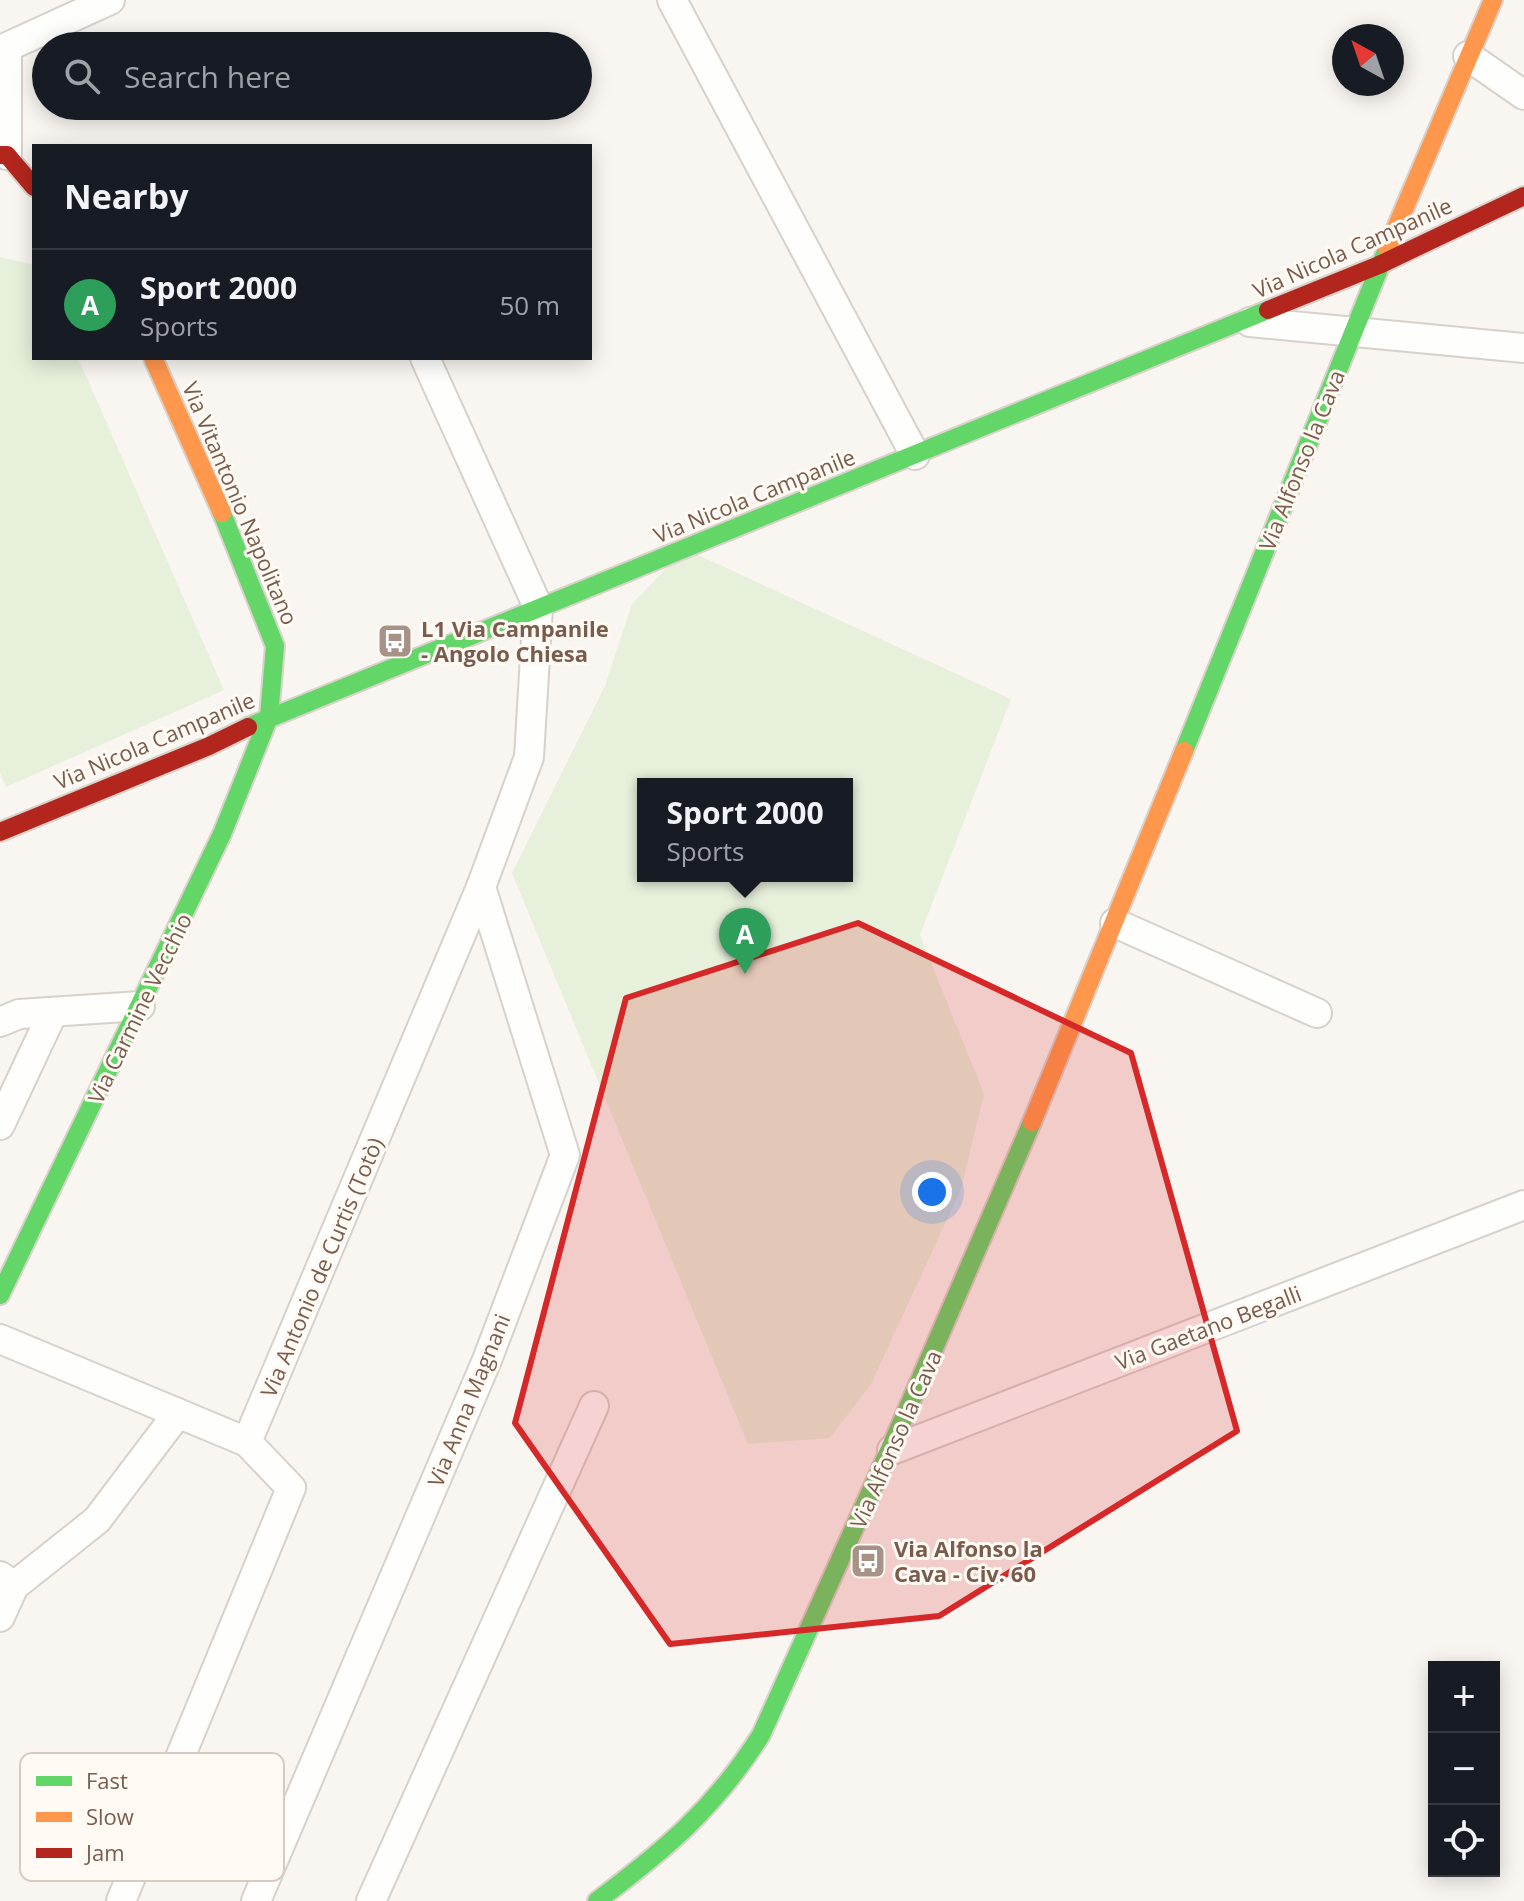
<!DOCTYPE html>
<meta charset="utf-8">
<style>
:root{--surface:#171b24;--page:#20242c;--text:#f1f3f6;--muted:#9ea1a6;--line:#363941;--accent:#a69286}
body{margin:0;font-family:"Open Sans",sans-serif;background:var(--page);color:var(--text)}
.controls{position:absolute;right:24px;bottom:24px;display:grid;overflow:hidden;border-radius:0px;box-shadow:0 4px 20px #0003}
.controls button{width:72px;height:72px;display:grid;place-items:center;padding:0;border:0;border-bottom:2px solid var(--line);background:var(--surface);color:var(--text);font:40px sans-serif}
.compass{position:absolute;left:1332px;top:24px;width:72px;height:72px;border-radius:50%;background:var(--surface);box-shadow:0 4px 20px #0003;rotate:320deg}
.you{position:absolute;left:932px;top:1192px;width:28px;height:28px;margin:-20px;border:6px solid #fff;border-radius:50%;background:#1a73e8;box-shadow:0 0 0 12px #1a73e833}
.badge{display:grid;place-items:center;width:52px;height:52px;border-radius:50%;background:var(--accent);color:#fff;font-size:26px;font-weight:700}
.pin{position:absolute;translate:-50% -66px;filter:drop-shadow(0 2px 4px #0008)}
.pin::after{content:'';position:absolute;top:42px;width:28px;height:24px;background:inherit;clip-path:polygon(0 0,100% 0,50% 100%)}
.popup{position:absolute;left:637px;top:778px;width:216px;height:104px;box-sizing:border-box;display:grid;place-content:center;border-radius:0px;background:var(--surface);filter:drop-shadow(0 2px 6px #0005);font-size:26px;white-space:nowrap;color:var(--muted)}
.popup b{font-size:30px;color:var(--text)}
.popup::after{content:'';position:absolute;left:50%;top:100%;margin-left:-16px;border:16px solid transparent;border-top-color:var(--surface)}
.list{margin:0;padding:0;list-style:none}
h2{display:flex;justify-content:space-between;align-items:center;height:104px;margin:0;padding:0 32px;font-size:34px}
h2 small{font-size:26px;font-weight:400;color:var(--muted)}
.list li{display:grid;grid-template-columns:52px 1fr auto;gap:24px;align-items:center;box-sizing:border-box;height:112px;padding:0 32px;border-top:2px solid var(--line)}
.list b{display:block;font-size:30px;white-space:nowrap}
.list p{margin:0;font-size:26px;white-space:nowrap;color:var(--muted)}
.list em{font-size:26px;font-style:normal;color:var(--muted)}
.icon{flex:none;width:44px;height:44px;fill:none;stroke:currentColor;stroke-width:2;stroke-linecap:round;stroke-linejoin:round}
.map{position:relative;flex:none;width:1524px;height:1901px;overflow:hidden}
.search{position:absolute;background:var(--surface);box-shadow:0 4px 20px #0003;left:32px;top:32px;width:560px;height:88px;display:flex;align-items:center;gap:20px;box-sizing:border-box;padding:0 28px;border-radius:44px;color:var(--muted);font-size:30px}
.panel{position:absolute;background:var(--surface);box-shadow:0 4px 20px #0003;left:32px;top:144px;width:560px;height:216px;border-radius:0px}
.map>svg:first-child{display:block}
.park{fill:#e7f0db;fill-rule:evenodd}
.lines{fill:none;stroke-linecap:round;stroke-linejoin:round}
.street-casing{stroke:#d7d1cb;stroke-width:32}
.fast-casing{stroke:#d9d2cb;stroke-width:22}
.slow-casing{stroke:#d9d2cb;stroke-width:22}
.jam-casing{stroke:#d9d2cb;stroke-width:22}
.street{stroke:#fefefd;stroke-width:28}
.fast{stroke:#63d668;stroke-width:18}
.slow{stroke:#ff974d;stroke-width:18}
.jam{stroke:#b3261e;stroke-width:18}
.marked{fill:#d62828;fill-opacity:0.2;stroke:#d62828;stroke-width:6;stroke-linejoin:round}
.labels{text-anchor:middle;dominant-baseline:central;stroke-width:6;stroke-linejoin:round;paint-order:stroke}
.street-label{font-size:22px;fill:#7a5c4d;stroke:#fffaf3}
.poi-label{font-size:22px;font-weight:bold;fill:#7a5c4d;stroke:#fffaf3;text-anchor:start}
.key{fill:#fffaf3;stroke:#d7cbc1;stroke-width:2}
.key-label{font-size:22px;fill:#7a5c4d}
</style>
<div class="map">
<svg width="1524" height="1901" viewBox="0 0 1524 1901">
<rect width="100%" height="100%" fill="#f9f5f0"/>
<g class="park">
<polygon points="0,257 34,265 34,358 78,358 224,690 6,787 0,773"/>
<path d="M 685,549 L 1011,699 L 920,935 L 984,1094 L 961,1189 L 871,1384 L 830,1438 L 748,1444 L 512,873 L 605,686 L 632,604 ZM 643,784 L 847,784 L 847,876 L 643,876 Z"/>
</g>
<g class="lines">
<defs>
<g id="street">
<polyline points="672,0 915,455"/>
<polyline points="1468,56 1524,95"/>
<polyline points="7,155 7,47 110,0"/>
<polyline points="1250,322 1524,348"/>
<polyline points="1115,923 1317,1013"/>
<polyline points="0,1022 19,1014 140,1006"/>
<polyline points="0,1125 53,1012"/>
<polyline points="0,1339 247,1442"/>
<polyline points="892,1450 1524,1205"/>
<polyline points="0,1576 14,1586 0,1617"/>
<polyline points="14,1586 97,1520 178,1413"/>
<polyline points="121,1901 291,1488 247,1442 481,887 529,757 538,607 425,358"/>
<polyline points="256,1901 487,1360 565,1155 481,887"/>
<polyline points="371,1901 594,1406"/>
</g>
<g id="fast">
<polyline points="248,727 1268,310"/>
<polyline points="1184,751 1387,249"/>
<polyline points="0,1295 222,834 269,717 275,646 222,513"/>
<path d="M 597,1901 C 666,1849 714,1809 761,1735 L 898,1431 L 1032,1122"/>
</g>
<g id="slow">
<polyline points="1387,249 1493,0"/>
<polyline points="153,358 222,513"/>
<polyline points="1032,1122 1184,751"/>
</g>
<g id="jam">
<polyline points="0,155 7,155 34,187"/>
<polyline points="1268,310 1379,265 1524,196"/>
<polyline points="0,832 209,746 248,727"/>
</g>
</defs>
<use href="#street" class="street-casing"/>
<use href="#fast" class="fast-casing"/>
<use href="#slow" class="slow-casing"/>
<use href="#jam" class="jam-casing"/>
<use href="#street" class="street"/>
<use href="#fast" class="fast"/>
<use href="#slow" class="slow"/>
<use href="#jam" class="jam"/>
</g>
<path class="marked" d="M 858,923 L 1131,1053 L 1237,1431 L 939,1616 L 670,1644 L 515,1423 L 626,998 Z"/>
<defs>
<symbol id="bus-square" viewBox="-11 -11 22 22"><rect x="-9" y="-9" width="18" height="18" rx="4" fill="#a69286" stroke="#fffaf3"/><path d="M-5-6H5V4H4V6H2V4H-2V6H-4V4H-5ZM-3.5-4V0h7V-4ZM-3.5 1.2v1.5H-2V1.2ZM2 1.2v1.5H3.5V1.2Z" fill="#fff"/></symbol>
</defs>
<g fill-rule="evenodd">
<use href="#bus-square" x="375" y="621" width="40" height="40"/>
<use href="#bus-square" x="848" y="1541" width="40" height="40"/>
</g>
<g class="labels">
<g class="street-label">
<text transform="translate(1352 247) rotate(-24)">Via Nicola Campanile</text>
<text transform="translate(1301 460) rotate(-68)">Via Alfonso la Cava</text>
<text transform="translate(754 495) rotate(-22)">Via Nicola Campanile</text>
<text transform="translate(241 503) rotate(67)">Via Vitantonio Napolitano</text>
<text transform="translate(154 740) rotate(-23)">Via Nicola Campanile</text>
<text transform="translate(139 1008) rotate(-64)">Via Carmine Vecchio</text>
<text transform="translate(321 1267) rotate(-67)">Via Antonio de Curtis (Totò)</text>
<text transform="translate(1208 1327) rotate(-21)">Via Gaetano Begalli</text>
<text transform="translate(468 1400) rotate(-68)">Via Anna Magnani</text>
<text transform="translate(895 1439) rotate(-66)">Via Alfonso la Cava</text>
</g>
<g class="poi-label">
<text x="421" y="628">L1 Via Campanile<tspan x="421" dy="25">- Angolo Chiesa</tspan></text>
<text x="894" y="1548">Via Alfonso la<tspan x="894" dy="25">Cava - Civ. 60</tspan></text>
</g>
</g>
<rect x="20" y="1753" width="264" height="128" rx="12" class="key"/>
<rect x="36" y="1776" width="36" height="10" fill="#63d668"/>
<rect x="36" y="1812" width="36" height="10" fill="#ff974d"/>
<rect x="36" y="1848" width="36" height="10" fill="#b3261e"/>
<g class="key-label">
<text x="86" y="1789">Fast</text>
<text x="86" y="1825">Slow</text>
<text x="86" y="1861">Jam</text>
</g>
</svg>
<div class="controls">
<button>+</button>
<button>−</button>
<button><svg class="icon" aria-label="locate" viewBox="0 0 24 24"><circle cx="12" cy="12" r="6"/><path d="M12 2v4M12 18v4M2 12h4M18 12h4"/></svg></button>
</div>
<svg class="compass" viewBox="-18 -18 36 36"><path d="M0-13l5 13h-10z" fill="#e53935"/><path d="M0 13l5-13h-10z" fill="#9ea1a6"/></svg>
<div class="you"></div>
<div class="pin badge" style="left:745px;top:974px;background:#2e9e5b">A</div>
<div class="popup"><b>Sport 2000</b>Sports</div>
<div class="search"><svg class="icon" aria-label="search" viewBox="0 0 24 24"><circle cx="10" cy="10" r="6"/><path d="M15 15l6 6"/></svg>Search here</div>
<section class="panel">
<h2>Nearby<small></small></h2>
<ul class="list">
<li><span class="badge" style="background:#2e9e5b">A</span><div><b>Sport 2000</b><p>Sports</p></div><em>50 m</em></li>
</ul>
</section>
</div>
